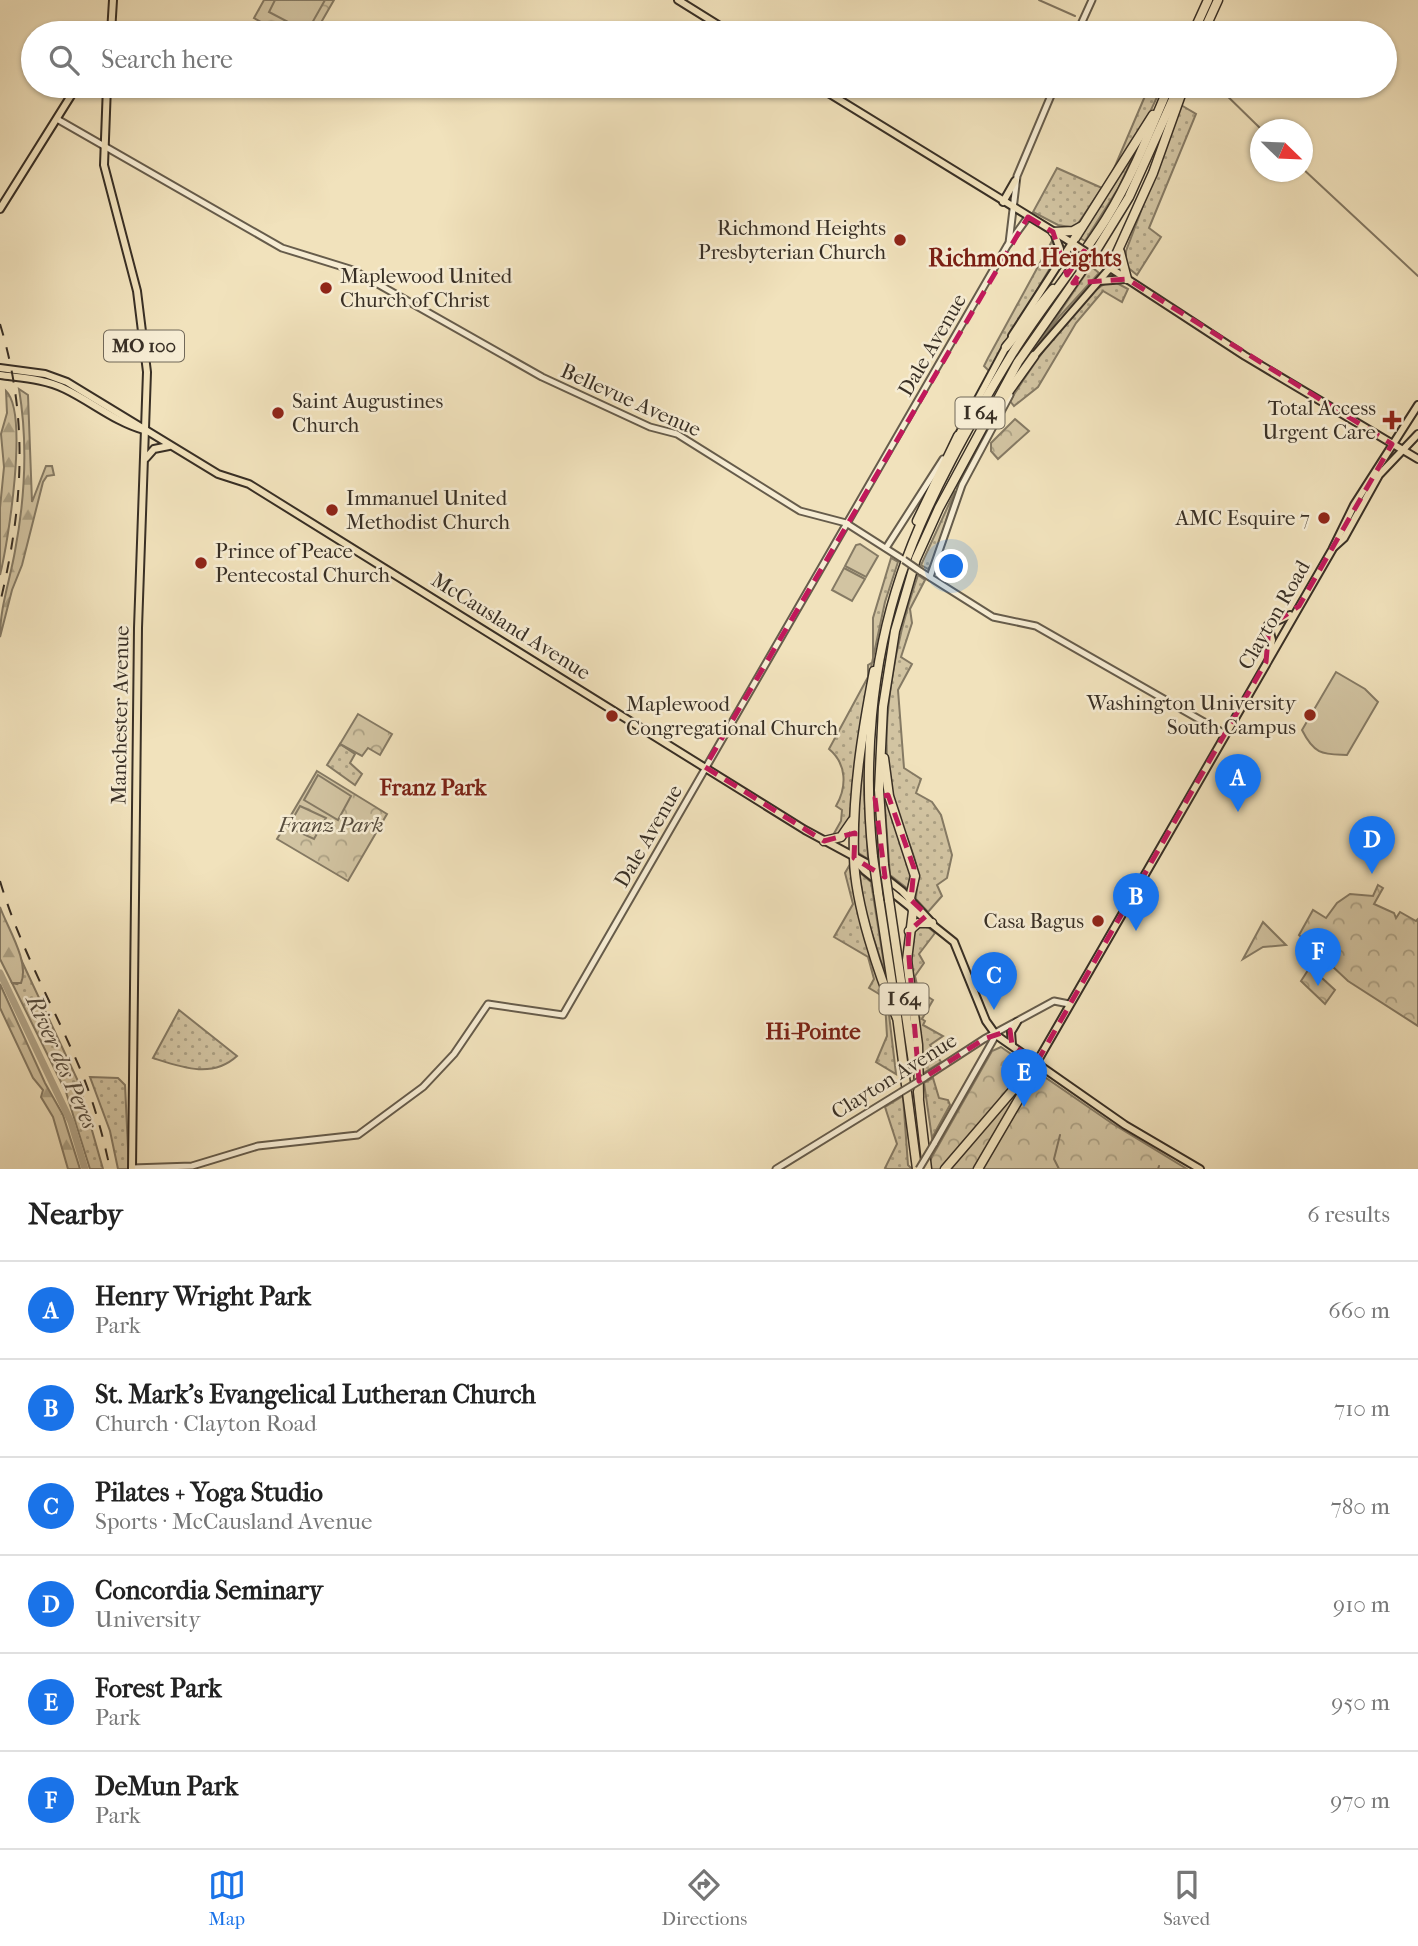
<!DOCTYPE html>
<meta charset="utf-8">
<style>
:root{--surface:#fff;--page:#f6f6f6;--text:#222;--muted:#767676;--line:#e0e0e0;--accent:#1a73e8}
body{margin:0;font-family:"IM FELL French Canon",serif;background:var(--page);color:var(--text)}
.compass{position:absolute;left:1250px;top:119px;width:63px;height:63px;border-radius:50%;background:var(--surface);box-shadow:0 2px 5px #0004;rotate:113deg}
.you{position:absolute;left:952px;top:567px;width:24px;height:24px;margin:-18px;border:5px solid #fff;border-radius:50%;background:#1a73e8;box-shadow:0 0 0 10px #1a73e833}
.badge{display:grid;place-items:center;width:46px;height:46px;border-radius:50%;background:var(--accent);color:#fff;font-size:23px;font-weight:700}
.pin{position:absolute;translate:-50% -58px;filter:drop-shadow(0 2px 4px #0008)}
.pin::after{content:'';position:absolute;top:37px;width:24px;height:21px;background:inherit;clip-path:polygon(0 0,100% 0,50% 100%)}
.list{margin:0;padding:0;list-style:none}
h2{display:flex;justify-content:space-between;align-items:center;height:91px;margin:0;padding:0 28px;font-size:30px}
h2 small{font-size:23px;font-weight:400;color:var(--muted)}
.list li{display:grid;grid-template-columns:46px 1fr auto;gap:21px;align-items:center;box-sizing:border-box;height:98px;padding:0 28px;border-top:2px solid var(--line)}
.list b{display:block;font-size:26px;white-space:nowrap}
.list p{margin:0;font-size:23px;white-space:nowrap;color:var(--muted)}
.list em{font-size:23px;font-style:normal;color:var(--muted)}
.icon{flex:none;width:38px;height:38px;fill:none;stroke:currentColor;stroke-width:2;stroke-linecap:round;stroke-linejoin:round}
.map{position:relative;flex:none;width:1418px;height:1169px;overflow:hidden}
.search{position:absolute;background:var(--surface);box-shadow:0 2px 5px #0004;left:21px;right:21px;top:21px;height:77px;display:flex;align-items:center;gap:18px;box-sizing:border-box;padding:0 24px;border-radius:38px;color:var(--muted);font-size:26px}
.sheet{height:679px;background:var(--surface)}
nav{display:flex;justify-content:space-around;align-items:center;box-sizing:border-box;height:98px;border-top:2px solid var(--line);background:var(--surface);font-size:19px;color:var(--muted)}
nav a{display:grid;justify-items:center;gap:4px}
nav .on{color:var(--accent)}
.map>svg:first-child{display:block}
.grass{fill:url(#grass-dots);stroke:#857a64;stroke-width:2}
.forest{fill:url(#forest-firs);stroke:#857a64;stroke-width:2}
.park{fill:url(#park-crowns);stroke:#857a64;stroke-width:2}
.pitch{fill:#d2c4a2;stroke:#857a64;stroke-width:2}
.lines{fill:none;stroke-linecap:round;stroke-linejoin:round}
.stream{stroke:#817661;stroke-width:2}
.river{stroke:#b2a589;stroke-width:7}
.minor-casing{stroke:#665c4b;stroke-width:9}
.major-casing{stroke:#382f25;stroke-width:10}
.highway-casing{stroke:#382f25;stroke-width:11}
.minor{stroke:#f6ecd3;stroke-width:5}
.major{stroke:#f1e2bc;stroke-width:6}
.highway{stroke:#f1e2bc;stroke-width:8}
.rail{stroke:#382f25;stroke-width:2;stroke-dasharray:12 12;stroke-linecap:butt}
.minor-bridge-casing{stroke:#665c4b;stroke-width:9;stroke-linecap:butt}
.major-bridge-casing{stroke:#382f25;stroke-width:10;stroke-linecap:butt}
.highway-bridge-casing{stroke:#382f25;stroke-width:11;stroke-linecap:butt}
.minor-bridge{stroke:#f6ecd3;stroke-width:5}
.major-bridge{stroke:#f1e2bc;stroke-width:6}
.highway-bridge{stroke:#f1e2bc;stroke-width:8}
.marked{fill:none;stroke:#c2185b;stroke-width:5;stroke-dasharray:14 9;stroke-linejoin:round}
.poi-dot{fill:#8f2418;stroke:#f6ecd3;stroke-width:2.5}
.labels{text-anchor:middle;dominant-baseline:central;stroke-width:5;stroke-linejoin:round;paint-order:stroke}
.shield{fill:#f6ecd3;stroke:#716859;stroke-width:2}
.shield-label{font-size:19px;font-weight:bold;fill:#382f25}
.poi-label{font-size:21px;fill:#382f25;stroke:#f6ecd3;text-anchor:end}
.street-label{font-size:21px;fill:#382f25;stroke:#f6ecd3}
.park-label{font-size:21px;font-style:italic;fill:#574d3e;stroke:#f6ecd3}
.neighbourhood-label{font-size:23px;font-weight:bold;fill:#7a1f14;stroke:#f6ecd3}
.water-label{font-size:23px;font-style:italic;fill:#564c3e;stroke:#f6ecd3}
.quarter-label{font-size:24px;font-weight:bold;fill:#7a1f14;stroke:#f6ecd3}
</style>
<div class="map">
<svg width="1418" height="1169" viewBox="0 0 1418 1169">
<defs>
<pattern id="grass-dots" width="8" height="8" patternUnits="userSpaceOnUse" patternTransform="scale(1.75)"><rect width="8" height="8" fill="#d2c4a2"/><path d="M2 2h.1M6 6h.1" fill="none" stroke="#aba084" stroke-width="1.8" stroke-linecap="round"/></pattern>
<pattern id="forest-firs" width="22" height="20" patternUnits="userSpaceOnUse" patternTransform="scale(1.75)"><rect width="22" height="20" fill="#d2c4a2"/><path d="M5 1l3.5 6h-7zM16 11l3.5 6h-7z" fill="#aba084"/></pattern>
<pattern id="park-crowns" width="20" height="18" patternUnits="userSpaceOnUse" patternTransform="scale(1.75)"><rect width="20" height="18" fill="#d2c4a2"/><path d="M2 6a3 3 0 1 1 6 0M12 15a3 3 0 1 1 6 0" fill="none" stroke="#aba084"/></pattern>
</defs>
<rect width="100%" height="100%" fill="#f1e2bc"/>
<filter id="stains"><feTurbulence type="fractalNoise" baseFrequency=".00286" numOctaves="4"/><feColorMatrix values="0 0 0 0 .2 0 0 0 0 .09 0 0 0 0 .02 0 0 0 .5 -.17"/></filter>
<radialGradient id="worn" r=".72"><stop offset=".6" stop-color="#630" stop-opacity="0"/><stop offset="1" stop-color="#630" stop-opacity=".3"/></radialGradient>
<g class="grass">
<polygon points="1148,89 1158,95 1144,125 1113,171"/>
<polygon points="1181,105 1196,114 1149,228 1161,237 1137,275 1126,266 1126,251"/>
<polygon points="1138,146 1119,187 1085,241 1080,238"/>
<polygon points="1057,168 1102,188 1075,228 1058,225 1033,212"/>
<polygon points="1052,241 1058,253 1056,258 989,371 984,366 988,358"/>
<polygon points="1091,266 1099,273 1060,316 1016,377"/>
<path d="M 1113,281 L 1128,289 L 1122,302 L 1103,291 L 1076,323 L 1038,387 L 1014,406 L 1010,401 C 1026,375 1086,284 1113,281 Z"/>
<polygon points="955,491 934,562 928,569 921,565"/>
<path d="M 891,558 L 898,562 L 885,602 L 869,677 L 849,821 L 840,835 L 832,837 L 841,821 L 842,810 L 836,806 C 847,787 847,764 829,749 L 868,677 L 868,665 L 873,662 L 873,618 Z"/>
<path d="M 918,575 L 925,580 L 910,609 L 912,623 L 901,657 L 912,664 L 898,690 L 904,768 L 921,779 L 916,793 L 932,802 L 941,815 L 952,855 L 947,878 L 937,885 L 942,896 L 928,912 L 916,899 C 916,891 919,882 918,873 C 914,847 898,822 892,796 C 877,730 896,638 918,575 Z"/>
<polygon points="868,717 864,789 868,859 857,852 861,765"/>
<polygon points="340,744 355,754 350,763 362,774 355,785 327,765"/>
<polygon points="883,781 911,868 908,889 890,875"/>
<polygon points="849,866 888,1006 896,1074 876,1062 887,1036 885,1002 884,997 869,988 874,979 868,957 834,937 853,904 845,873"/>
<polygon points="859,872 871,882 886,977 865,911"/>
<path d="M 918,926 L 928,927 L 935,933 L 919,954 L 924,963 L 915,976 L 917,985 L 923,989 L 922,993 L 933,1000 L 922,1019 L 925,1021 L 923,1025 L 943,1036 L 930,1045 L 941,1062 L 922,1074 C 920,1047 903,942 918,926 Z"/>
<polygon points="18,953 78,1081 103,1169 90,1169 66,1092 12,983 17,984 22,970"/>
<path d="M 179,1010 L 237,1056 C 212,1079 181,1067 153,1058 Z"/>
<polygon points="90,1077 118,1078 125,1085 129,1169 118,1169 110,1131"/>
<polygon points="933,1078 939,1098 948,1100 950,1105 932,1138 924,1083"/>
<polygon points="903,1096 908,1165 912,1169 887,1169 885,1168 897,1144 885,1107"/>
</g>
<g class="forest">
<path d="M 19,389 L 28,395 L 32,502 L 46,466 L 52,466 L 54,475 L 47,476 L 43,482 L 22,565 L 12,590 L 0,637 C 0,607 10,580 15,551 C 25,498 28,443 19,389 Z"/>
<path d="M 6,391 C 29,413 8,543 0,575 L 0,508 L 4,467 L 1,434 L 7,413 Z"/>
<path d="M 0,907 C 7,927 30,962 21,983 L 12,983 L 0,959 Z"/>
<polygon points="0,984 45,1083 63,1115 80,1169 68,1169 53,1117 41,1097 43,1090 33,1078 0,1008"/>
</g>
<g class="park">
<polygon points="264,0 334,0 315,33 281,33 254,18"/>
<polygon points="1015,419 1029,431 998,459 991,451 991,443"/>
<polygon points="358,714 392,734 380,755 368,748 362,756 340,744"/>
<polygon points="317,771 387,814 348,881 277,839"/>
<polygon points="1378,885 1383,888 1374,904 1394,913 1396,918 1400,912 1416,921 1418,919 1418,1026 1348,981 1299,935 1313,910 1326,918 1337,903 1350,894 1373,896"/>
<polygon points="1263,922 1286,945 1263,947 1243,959"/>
<polygon points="1310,967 1335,990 1325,1004 1301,981"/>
<polygon points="1001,1047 1113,1124 1187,1169 925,1169 992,1051"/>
</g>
<g class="pitch">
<polygon points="275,0 325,0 307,32 269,12"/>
<polygon points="860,544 878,556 866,577 845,566 856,545"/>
<polygon points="844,568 865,579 852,601 832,590"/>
<path d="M 1336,672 L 1365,689 L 1378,702 L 1347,755 C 1324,754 1315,756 1302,730 Z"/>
<polygon points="318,775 351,796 338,820 304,800"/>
<polygon points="300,806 326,818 314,839 288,827"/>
</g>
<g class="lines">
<g class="stream">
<polyline points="1039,0 1075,16"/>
<polyline points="1091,23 1115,33"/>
<polyline points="1217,86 1262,130"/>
<polyline points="1302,168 1418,276"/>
<polyline points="1059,1169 1054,1159 1060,1135"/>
<polyline points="1158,1169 1159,1166"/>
</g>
<polyline class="river" points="0,973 71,1122 85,1169"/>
<defs>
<g id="minor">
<polyline points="1077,33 1092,0"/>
<polyline points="57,119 282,248 353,270 542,377 650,427 677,434 800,511 846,523 904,560"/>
<polyline points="1009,243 1017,176 1055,86"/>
<polyline points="886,548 943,459"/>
<polyline points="920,571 993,617 1036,626 1225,734"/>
<polyline points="930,577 962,485 1010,395"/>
<polyline points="924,1078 984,1039 1054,1001 1069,1004"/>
<polyline points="934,1144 996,1035"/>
<polyline points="132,1168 192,1166 258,1146 358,1135 423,1087 454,1054 488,1004 563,1015 1007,246 1028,217"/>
<polyline points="776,1169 901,1092"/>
</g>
<g id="major">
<polyline points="678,0 731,33"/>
<polyline points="111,33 113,0"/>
<polyline points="107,86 104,165 137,291 147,372 138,628 132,1169"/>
<polyline points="817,86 1074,244"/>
<polyline points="1003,202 1015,181"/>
<polyline points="0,209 77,86"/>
<polyline points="1054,233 1060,249 1060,259"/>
<polyline points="1101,262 1245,356 1418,459"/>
<polyline points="1099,281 1126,279"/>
<polyline points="1012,336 1072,243"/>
<polyline points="1034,356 1110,268"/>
<polyline points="0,368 45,374 67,382 218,474 249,484 805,830 868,864 902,891 932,923"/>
<path d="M 0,375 C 22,378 45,379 65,389 C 92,402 115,422 144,430"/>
<polyline points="958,436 1007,345"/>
<polyline points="146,458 154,449 169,446"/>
<polyline points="1334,547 1344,538 1379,475 1418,434"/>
<polyline points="1270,651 1272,640 1268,625 1290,615"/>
<polyline points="854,859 865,871 954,942 986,1021 996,1035 1125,1125 1200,1169"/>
<polyline points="1012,1045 1011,1032 1017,1022"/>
<polyline points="1037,1062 1332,550 1354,505 1418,405"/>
</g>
<g id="highway">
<polyline points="1193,33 1208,0"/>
<polyline points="1203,33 1218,0"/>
<polyline points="1053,232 1073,231 1082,226"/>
<polyline points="1072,243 1153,115"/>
<polyline points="1120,252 1127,279"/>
<polyline points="1110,268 1153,173 1182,92"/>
<polyline points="1006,347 1053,289"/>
<polyline points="999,405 1034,356"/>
<polyline points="917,521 958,436"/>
<path d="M 874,671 C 862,733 852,795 854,858 C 855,904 879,976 897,1018"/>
<polyline points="884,758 889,796 915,876 910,898 913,911 907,960 918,1045 919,1097"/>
<polyline points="824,841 841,837 852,821"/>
<path d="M 873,857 C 863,765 871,664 901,575 C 925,502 972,420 1012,354 C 1041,307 1077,265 1106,219 C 1132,177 1150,131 1169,86"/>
<polyline points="884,865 879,790 883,707 895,631 916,559 939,508 1018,362 1097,249 1129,197 1179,86"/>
<polyline points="878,892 895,1003"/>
<polyline points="889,900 914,1069"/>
<polyline points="909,931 918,923 932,923"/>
<polyline points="897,1016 917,1169"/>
<polyline points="918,1092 927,1169"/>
<polyline points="945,1169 1037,1062"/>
<polyline points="978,1169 1033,1075 1037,1062"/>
</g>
</defs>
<use href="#minor" class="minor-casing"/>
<use href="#major" class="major-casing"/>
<use href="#highway" class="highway-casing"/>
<use href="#minor" class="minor"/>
<use href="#major" class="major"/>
<use href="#highway" class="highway"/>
<g class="rail">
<path d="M 0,324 C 29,419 23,507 0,603"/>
<path d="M 0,881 C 20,948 54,1007 81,1071 C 94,1103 103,1135 110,1169"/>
</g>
<defs>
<g id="minor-bridge">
<polyline points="904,560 920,571"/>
<polyline points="901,1092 924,1078"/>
<polyline points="919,1169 934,1144"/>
</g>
<polyline id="major-bridge" points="1075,245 1101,262"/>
<g id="highway-bridge">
<polyline points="873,857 878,892"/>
<polyline points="884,865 889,900"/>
</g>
</defs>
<use href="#minor-bridge" class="minor-bridge-casing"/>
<use href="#major-bridge" class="major-bridge-casing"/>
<use href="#highway-bridge" class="highway-bridge-casing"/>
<use href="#minor-bridge" class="minor-bridge"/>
<use href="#major-bridge" class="major-bridge"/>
<use href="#highway-bridge" class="highway-bridge"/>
</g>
<path class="marked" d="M 1028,217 L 1053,232 L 1067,275 L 1084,251 L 1092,256 L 1073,283 L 1127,279 L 1392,444 L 1299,606 L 1269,626 L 1266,662 L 1037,1062 L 1012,1045 L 1010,1030 L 984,1039 L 919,1081 L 908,945 L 909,931 L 927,915 L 911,900 L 914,868 L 888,795 L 875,798 L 885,877 L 854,858 L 855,833 L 824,841 L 705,767 Z"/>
<g class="poi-dot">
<circle cx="900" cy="240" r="7"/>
<circle cx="326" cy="288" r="7"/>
<circle cx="278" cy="413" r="7"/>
<path d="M1388.5 409.5h7v7h7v7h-7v7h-7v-7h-7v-7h7z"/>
<circle cx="332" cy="510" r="7"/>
<circle cx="1324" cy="518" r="7"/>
<circle cx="201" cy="563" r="7"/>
<circle cx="1310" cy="715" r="7"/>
<circle cx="612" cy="716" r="7"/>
<circle cx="1098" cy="921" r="7"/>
</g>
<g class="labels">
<g class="shield">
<rect x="104" y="330.5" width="80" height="31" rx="5"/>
<rect x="955.5" y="397.5" width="49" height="31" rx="5"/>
<rect x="879.5" y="983.5" width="49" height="31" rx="5"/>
</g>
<g class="shield-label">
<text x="144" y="346">MO 100</text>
<text x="980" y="413">I 64</text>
<text x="904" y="999">I 64</text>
</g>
<g class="poi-label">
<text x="886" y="228">Richmond Heights<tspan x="886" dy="24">Presbyterian Church</tspan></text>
<text x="340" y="276" text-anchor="start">Maplewood United<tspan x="340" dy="24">Church of Christ</tspan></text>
<text x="292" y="401" text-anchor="start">Saint Augustines<tspan x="292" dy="24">Church</tspan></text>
<text x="1376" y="408">Total Access<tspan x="1376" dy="24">Urgent Care</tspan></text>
<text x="346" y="498" text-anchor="start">Immanuel United<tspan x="346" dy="24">Methodist Church</tspan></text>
<text x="1310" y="518">AMC Esquire 7</text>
<text x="215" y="551" text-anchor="start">Prince of Peace<tspan x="215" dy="24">Pentecostal Church</tspan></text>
<text x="1296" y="703">Washington University<tspan x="1296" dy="24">South Campus</tspan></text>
<text x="626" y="704" text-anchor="start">Maplewood<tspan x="626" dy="24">Congregational Church</tspan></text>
<text x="1084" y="921">Casa Bagus</text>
</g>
<g class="street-label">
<text transform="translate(932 345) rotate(-60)">Dale Avenue</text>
<text transform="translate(631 400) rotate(24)">Bellevue Avenue</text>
<text transform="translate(1274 615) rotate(-60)">Clayton Road</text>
<text transform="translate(511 626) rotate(32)">McCausland Avenue</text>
<text transform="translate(120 715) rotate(-89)">Manchester Avenue</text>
<text transform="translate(648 836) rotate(-60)">Dale Avenue</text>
<text transform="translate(894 1076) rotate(-32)">Clayton Avenue</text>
</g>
<g class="park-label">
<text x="331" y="825">Franz Park</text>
</g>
<g class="neighbourhood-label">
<text x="433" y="787">Franz Park</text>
<text x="813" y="1031">Hi-Pointe</text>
</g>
<g class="water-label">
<text transform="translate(62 1062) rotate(66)">River des Peres</text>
</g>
<g class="quarter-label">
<text x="1025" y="258">Richmond Heights</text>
</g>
</g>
<rect width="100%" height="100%" filter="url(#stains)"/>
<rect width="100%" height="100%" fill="url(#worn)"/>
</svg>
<svg class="compass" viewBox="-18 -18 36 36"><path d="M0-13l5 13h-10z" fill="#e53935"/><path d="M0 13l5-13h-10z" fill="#767676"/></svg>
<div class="you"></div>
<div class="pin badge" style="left:1238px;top:812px">A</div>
<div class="pin badge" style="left:1136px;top:931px">B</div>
<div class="pin badge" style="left:994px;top:1010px">C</div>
<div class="pin badge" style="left:1372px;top:874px">D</div>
<div class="pin badge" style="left:1024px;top:1107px">E</div>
<div class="pin badge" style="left:1318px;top:986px">F</div>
<div class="search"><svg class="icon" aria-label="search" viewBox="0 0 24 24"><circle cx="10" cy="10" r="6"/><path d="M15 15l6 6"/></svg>Search here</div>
</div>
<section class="sheet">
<h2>Nearby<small>6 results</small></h2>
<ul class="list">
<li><span class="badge">A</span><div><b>Henry Wright Park</b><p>Park</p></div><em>660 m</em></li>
<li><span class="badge">B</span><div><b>St. Mark's Evangelical Lutheran Church</b><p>Church · Clayton Road</p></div><em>710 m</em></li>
<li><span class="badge">C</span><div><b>Pilates + Yoga Studio</b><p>Sports · McCausland Avenue</p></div><em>780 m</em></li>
<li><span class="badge">D</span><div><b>Concordia Seminary</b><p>University</p></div><em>910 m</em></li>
<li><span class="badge">E</span><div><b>Forest Park</b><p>Park</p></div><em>950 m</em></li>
<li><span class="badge">F</span><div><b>DeMun Park</b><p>Park</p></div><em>970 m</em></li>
</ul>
</section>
<nav>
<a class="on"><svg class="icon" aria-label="map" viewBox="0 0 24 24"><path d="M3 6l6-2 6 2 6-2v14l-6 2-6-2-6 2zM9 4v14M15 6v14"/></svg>Map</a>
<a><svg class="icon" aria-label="directions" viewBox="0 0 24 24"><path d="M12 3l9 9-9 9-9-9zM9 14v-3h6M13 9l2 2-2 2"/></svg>Directions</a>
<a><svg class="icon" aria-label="saved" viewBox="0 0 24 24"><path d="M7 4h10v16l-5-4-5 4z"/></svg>Saved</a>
</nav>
